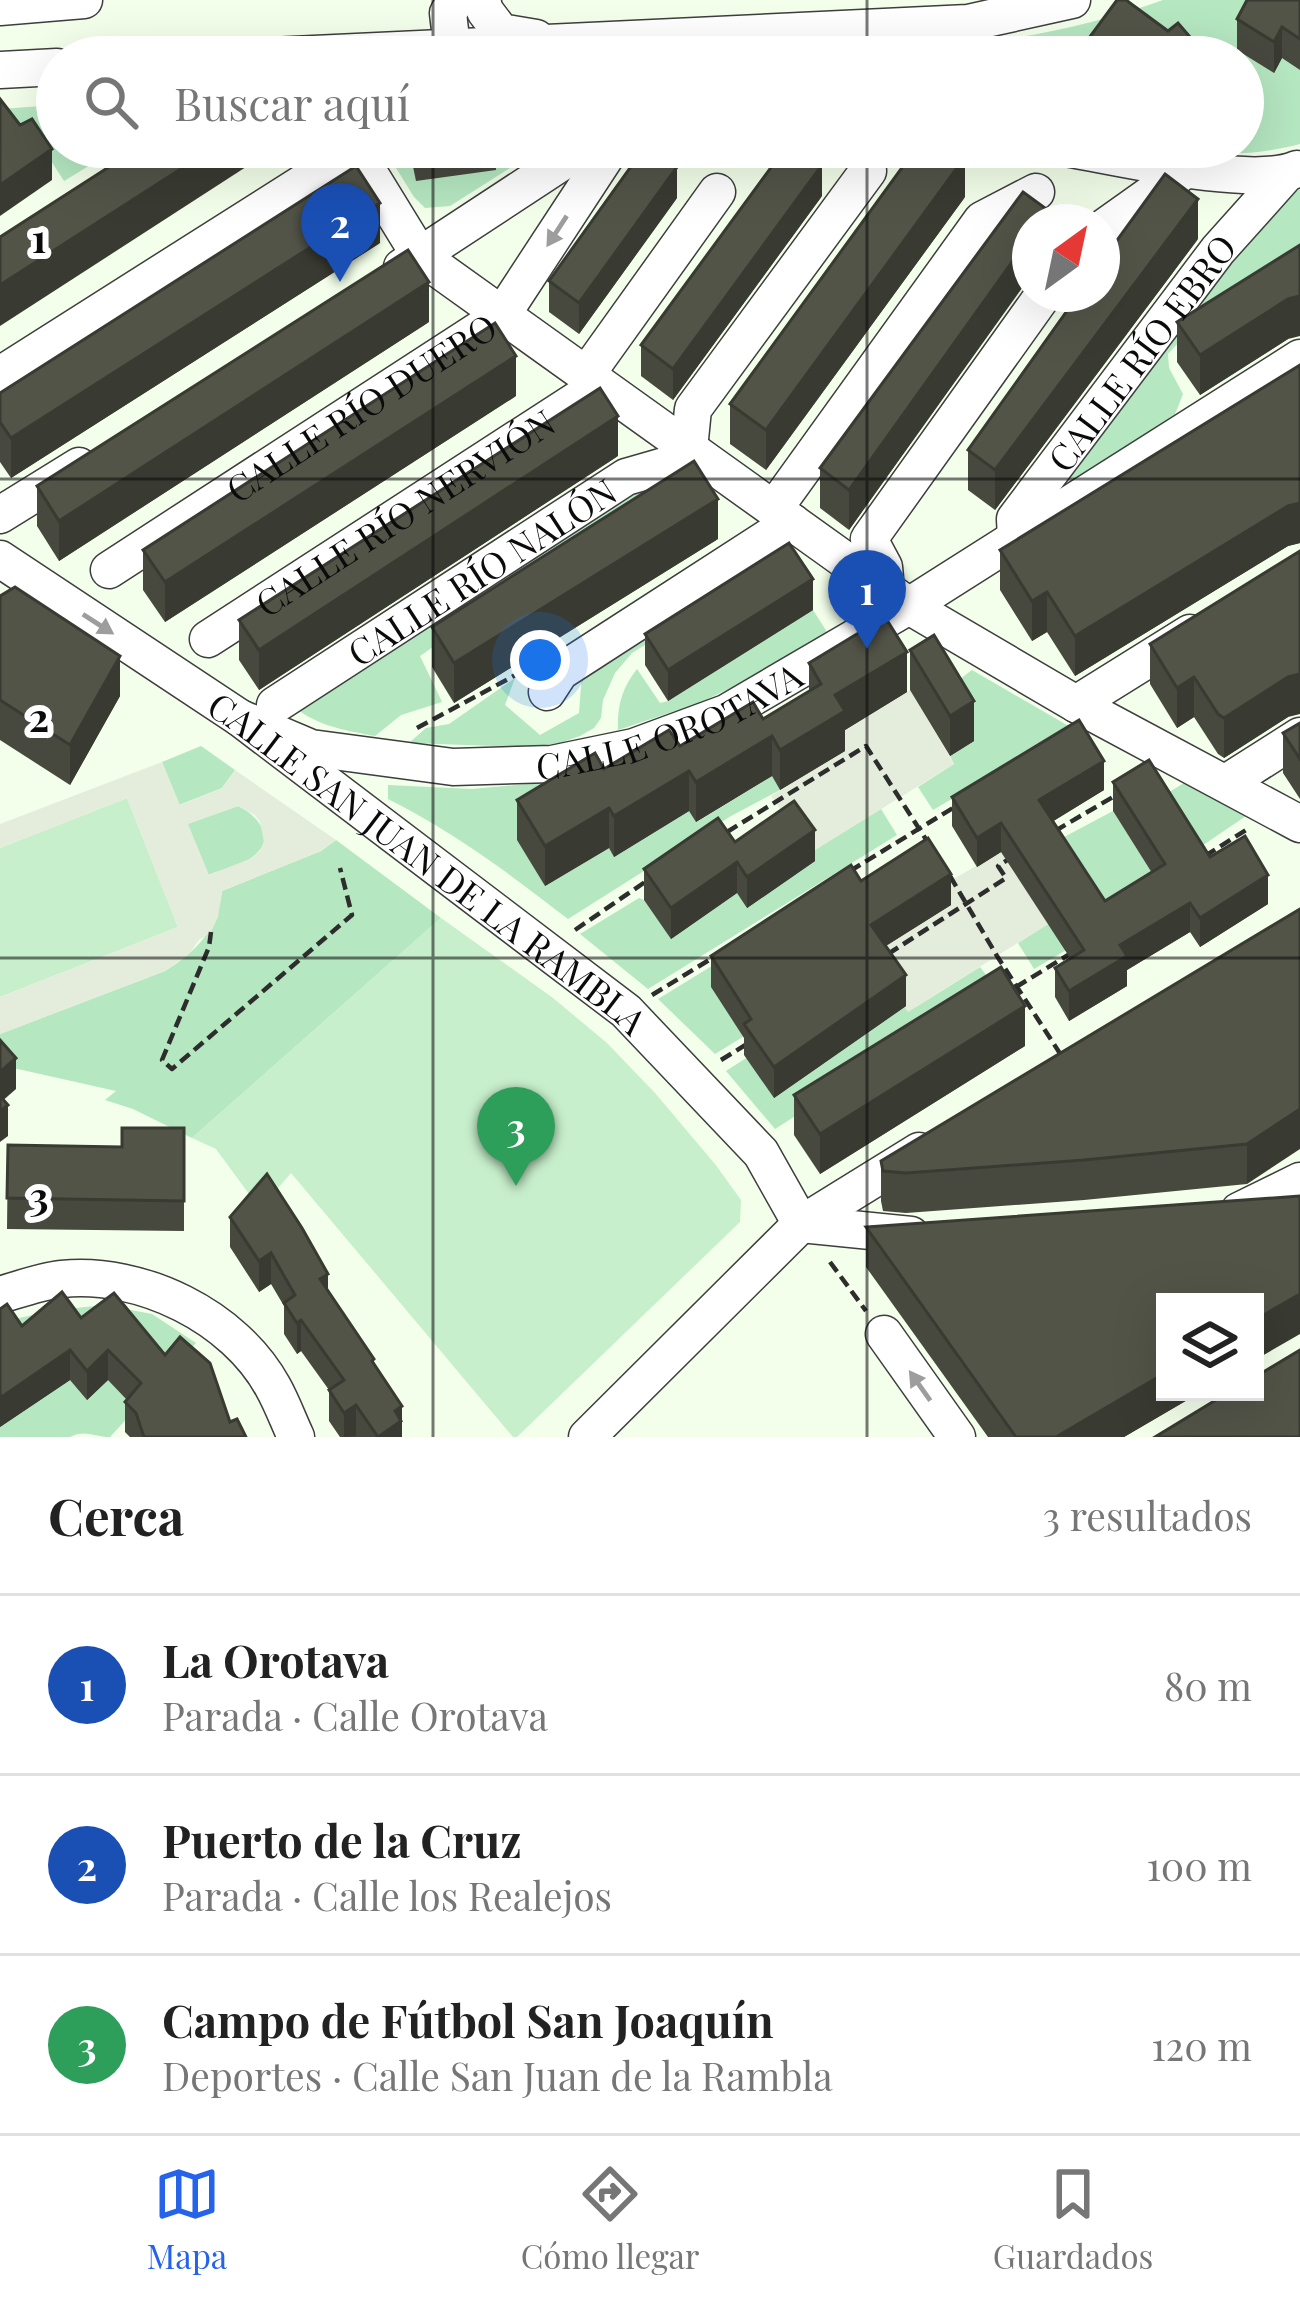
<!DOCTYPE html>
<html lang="es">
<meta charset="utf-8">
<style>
:root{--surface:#fff;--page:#f6f6f6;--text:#222;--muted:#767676;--line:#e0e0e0;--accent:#2563eb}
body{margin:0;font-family:"Playfair Display",serif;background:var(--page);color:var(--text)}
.controls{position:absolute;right:36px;bottom:36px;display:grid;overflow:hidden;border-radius:0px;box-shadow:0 12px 48px #0002}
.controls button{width:108px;height:108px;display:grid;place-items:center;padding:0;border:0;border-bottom:3px solid var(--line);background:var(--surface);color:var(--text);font:60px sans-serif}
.compass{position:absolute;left:1012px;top:204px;width:108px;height:108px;border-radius:50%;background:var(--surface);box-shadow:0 12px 48px #0002;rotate:33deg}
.you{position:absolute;left:540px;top:660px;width:42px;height:42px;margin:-30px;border:9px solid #fff;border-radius:50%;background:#1a73e8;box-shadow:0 0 0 18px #1a73e833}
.badge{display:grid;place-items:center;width:78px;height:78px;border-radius:50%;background:var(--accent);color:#fff;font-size:39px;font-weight:700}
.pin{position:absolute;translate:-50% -99px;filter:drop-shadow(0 3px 6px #0008)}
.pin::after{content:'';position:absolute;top:63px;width:42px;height:36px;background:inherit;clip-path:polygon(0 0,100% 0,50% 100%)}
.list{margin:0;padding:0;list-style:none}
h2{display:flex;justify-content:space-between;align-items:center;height:156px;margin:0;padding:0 48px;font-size:51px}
h2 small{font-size:39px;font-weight:400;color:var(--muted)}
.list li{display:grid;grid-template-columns:78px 1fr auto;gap:36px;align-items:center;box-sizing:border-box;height:180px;padding:0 48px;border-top:3px solid var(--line)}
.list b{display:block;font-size:45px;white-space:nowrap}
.list p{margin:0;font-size:39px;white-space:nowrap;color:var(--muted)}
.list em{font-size:39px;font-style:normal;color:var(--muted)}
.icon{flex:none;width:66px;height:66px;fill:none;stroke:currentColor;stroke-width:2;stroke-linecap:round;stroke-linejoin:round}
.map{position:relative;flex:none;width:1300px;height:1437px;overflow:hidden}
.search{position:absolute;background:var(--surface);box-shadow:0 12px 48px #0002;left:36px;right:36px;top:36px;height:132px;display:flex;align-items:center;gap:30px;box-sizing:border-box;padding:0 42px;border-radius:66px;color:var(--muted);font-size:45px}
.sheet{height:696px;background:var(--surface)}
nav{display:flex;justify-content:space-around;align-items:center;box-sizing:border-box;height:168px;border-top:3px solid var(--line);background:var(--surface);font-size:33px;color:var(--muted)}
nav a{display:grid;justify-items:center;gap:6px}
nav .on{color:var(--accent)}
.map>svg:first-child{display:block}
.green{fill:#b5e7c1}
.pitch{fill:#c7efcb}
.plaza{fill:#e4eddb;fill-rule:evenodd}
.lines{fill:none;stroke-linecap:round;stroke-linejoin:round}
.minor-casing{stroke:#3e3e3e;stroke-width:39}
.path{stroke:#2d2d2d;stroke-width:4.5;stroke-dasharray:12 6;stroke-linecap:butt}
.minor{stroke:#fff;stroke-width:36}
.wall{fill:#47483e}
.shaded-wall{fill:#393b32}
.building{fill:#525448;stroke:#393b32;stroke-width:3}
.oneway{fill:#9d9d9d}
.grid{fill:none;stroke:#0b0b0b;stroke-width:3;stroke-opacity:0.55}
.labels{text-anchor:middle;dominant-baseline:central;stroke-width:12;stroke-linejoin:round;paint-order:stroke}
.street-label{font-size:36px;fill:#0b0b0b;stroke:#fff}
.grid-label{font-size:39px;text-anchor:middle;font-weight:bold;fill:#0b0b0b;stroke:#fff;stroke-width:12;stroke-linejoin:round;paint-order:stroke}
</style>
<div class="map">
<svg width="1300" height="1437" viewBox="0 0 1300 1437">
<rect width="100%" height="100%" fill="#f3ffea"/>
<g class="green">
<path d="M 1163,0 L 1300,0 L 1300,144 C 1253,156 1216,156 1169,147 L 1243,147 L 1243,57 L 808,57 C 929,52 1050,41 1163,0 Z"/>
<polygon points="57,105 57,147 120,147 64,181 35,136 0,155 0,109"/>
<polygon points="383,147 543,147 450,206 425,208 414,197"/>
<polygon points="1300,189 1300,268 1176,345 1168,354 1169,368 1183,394 1175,414 1037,506 1246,218"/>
<path d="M 682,473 L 420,656 L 442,702 L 401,715 L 375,736 C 343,730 312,725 289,702 L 629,482 Z"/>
<polygon points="744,583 632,653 615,673 603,700 601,718 594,728 580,736 560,743 528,747 409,743 426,728 449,724 515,678 505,705 540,735 579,713 582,673"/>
<path d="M 813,610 L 827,632 L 754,677 L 699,703 L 618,730 C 617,706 622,688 637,669 L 660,703 L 668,701 Z"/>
<polygon points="972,670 1072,728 933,810 918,787 954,764 950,756 974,741 944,691"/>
<polygon points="201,746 235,770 222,788 179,805 162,762"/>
<path d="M 772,776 L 780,790 L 731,816 L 568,919 C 511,875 453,831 388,799 L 388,785 L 472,789 L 592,778 L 518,840 L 545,886 L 609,848 L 615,856 L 689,811 L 697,822 Z"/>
<polygon points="1184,783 1246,816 1190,854 1156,800"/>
<path d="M 238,806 C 256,814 276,836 256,854 C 245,865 223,869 208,875 L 187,824 Z"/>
<polygon points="881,809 897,835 648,989 580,934 639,898 644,900 672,938 737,893 748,907 814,861 810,853"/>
<polygon points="1113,811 1154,876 1094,914 1049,845"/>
<path d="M 336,840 L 441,918 L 192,1138 L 133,1109 L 105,1100 L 116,1091 L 0,1065 L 0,1034 L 165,971 C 197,951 218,929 222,891 L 321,851 Z"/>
<polygon points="1048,924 1073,946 1034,969 1018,943"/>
<polygon points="733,953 826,986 715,1054 658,999"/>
<polygon points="889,966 916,1007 980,967 996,988 775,1129 726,1071"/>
<path d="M 104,1305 L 152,1314 L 196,1343 L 110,1437 C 96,1437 84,1429 70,1437 L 0,1437 L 0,1322 L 57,1310 Z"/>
</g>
<g class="pitch">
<polygon points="127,798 178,927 0,997 0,848"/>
<polygon points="441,918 553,998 607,1043 655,1093 715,1164 741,1200 740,1222 517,1437 513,1437 291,1173 260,1209 216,1149 192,1138"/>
</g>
<g class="plaza">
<polygon points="910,690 954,764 810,853 771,796 844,751 835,736"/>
<path d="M 162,762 L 180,805 L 222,788 L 235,770 L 336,840 L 321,851 L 222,891 L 218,917 L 211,932 L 199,940 L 189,954 L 165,971 L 0,1034 L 0,997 L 178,927 L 127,798 L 0,848 L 0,824 ZM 238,806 L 255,815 L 260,822 L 264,842 L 260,851 L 252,858 L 209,875 L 188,824 Z"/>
<polygon points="1003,851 1048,924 908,1012 870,956 950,906 939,887"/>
</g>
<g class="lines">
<defs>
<g id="minor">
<polyline points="482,0 485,11 501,32 536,38"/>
<polyline points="0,7 84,0"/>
<polyline points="452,47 448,13 456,0"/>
<polyline points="251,57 968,23 1072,0"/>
<polyline points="0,70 57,67"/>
<path d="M 1060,147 C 1114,156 1251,189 1297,169"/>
<polyline points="1102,229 1185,170"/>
<polyline points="402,267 585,147"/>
<polyline points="0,375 355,150 420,256 909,606 1076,704 1300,824"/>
<polyline points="586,375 717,192"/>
<polyline points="689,449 693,409 868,171"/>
<polyline points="774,509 982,220 1036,192"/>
<polyline points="0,515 79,466"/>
<path id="s1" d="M 1016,538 L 1015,519 L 1218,250 L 1286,174"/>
<path id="s2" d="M 0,559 L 240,718 L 626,1011 L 761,1153 L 801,1224"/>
<path id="s3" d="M 109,570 L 502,315 L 612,147"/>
<polyline points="886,590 884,567 869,539 1044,294"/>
<path id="s4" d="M 208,639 L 600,385"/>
<polyline points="547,692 560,672 792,522"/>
<polyline points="1076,704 1190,633"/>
<path id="s5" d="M 275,705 L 626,477 L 699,456"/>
<path id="s6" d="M 240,718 L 311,748 L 453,767 L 552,764 L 634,747 L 726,713 L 909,606 L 1300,358"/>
<polyline points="1226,783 1300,736"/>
<polyline points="1239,1211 1300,1181"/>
<polyline points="801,1224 911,1235"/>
<path d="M 0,1295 C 20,1289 42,1281 62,1279 C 141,1271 234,1316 273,1387 C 282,1403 288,1420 296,1437"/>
<polyline points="884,1334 957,1437"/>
<polyline points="587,1437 801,1224 919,1151"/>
</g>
</defs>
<use href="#minor" class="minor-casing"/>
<g class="path">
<polyline points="417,728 523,671"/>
<polyline points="1055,831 1118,794"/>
<polyline points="727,832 866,746 927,841"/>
<polyline points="1205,856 1246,830"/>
<polyline points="850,871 953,808"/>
<polyline points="950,876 997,956 1061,1055"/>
<polyline points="575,930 645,882"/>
<polyline points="211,932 209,947 162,1060 172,1069 352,915 340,868"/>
<polyline points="888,954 1006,878 998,866 1009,859"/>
<polyline points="1016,987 1073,952"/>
<polyline points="652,995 714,957"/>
<polyline points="721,1060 747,1044"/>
<polyline points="830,1262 866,1311"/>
</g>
<use href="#minor" class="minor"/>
</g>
<g class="wall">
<polygon points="1300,0 1300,70 1282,58 1274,73 1237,50 1237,19"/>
<polygon points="409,147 496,147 496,170 416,181"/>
<polygon points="822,196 673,400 641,376 641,345"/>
<polygon points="965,197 766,470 730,444 730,404"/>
<polygon points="677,198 579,334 549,312 549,281"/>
<polygon points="1056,222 1026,281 849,530 820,508 820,468"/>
<polygon points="1198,239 995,510 968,490 968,450"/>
<polygon points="380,243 11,478 0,462 0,393"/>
<polygon points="429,322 59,561 37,526 37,486"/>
<polygon points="1177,322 1288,339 1200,395 1177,362"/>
<polygon points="1300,365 1300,543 1288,546 1075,676 1047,632 1032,641 1000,590 1000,550"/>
<polygon points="516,396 165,622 143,590 143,550"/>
<polygon points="618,456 259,690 239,660 239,620"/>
<polygon points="718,539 454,703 432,667 432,627"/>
<polygon points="0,596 120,696 70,785 0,740"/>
<polygon points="813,610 668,701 645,665 645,634"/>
<polygon points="1150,644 1288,717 1224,758 1218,754 1194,717 1177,728 1150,684"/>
<polygon points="910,650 974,741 950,756 910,690"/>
<polygon points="809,663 907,692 845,730 845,751 780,790 772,776 696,822 689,811 614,857 609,848 545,886 517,840 517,800 604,769 763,719 809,691"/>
<polygon points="1300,723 1300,799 1283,773 1283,733"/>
<polygon points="1113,782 1268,904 1200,947 1190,932 1127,970 1127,986 1069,1021 1055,997 1055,968 1070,958 1001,852 977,867 952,826 952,797 1104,790 1053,821 1105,901 1152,873 1113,811"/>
<polygon points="735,842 815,861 747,908 737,893 671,939 644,900 644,869"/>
<polygon points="861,881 951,905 886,946 906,1006 774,1098 744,1055 744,1038 711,987 711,956"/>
<polygon points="1300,909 1247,1184 1084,1200 906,1213 883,1211 881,1201 881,1161"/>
<polygon points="1025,1046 820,1174 794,1135 794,1095"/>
<polygon points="184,1128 184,1231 7,1229 8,1145 122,1147"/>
<polygon points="230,1217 328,1291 374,1364 402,1437 340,1437 329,1421 329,1390 301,1351 297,1354 284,1334 284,1306 271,1284 259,1292 230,1247"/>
<polygon points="866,1227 1165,1392 1201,1392 1124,1437 988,1437 866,1267"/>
<polygon points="0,1309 22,1326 81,1318 165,1355 246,1437 130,1437 125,1432 125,1402 127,1400 108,1380 87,1400 70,1380 0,1427"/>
</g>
<g class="shaded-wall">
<polygon points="1282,27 1282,58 1274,73 1274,42"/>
<polygon points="215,147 277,147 0,326 0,285"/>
<polygon points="52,149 52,180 0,216 0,185"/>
<polygon points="965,157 965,197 766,470 766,430"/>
<polygon points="822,165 822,196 673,400 673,369"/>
<polygon points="677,167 677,198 579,334 579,303"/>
<polygon points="1198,199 1198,239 995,510 995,470"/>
<polygon points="380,203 380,243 11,478 11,438"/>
<polygon points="1030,237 1030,277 849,530 849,490"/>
<polygon points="429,282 429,322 59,561 59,521"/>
<polygon points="1300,296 1300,336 1288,339 1200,395 1200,355 1288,299"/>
<polygon points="516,356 516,396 165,622 165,582"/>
<polygon points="618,416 618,456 259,690 259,650"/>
<polygon points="718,499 718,539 454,703 454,663"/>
<polygon points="1300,503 1300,543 1288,546 1075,676 1075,636 1288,506"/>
<polygon points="813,579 813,610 668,701 668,670"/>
<polygon points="1047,592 1047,632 1032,641 1032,601"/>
<polygon points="907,652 907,692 845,730 845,751 780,790 780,750 835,695"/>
<polygon points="120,656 120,696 70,785 70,745"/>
<polygon points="1300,674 1300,714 1288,717 1224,758 1224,718 1288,677"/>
<polygon points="1194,677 1194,717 1177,728 1177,688"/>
<polygon points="974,701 974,741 950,756 950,716"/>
<polygon points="772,736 772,776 696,822 696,782"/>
<polygon points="1104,761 1104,790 1039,830 1039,800"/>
<polygon points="689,771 689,811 614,857 614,816"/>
<polygon points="609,808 609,848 545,886 545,846"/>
<polygon points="1001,823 1001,852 977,867 977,838"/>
<polygon points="815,830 815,861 747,908 747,877"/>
<polygon points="737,862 737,893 671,939 671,908"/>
<polygon points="951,874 951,905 871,955 871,925"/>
<polygon points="1268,875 1268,904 1200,947 1200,918"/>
<polygon points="1190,903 1190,932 1127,970 1127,986 1069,1021 1069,991 1120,945"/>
<polygon points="906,975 906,1006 774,1098 774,1067"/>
<polygon points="1025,1006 1025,1046 820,1174 820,1134"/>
<polygon points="16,1058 16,1089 0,1103 0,1072"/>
<polygon points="8,1105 8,1136 0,1142 0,1111"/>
<polygon points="1300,1109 1300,1149 1247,1184 1247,1144"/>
<polygon points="271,1253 271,1284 259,1292 259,1261"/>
<polygon points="328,1274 328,1305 320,1279"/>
<polygon points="1300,1294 1300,1334 1255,1360 1255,1320"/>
<polygon points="301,1320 301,1351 297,1354 297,1323"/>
<polygon points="70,1350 70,1380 0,1427 0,1398"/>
<polygon points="108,1350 108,1380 87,1400 87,1371"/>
<polygon points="1165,1373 1165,1392 1201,1392 1124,1437 1056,1437"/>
<polygon points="356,1405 356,1436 344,1437 344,1413"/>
<polygon points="402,1406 402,1437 378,1437 395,1411"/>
</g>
<g class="building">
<polygon points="1117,0 1126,0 1168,31 1178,23 1203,52 1197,57 1075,57"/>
<polygon points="1247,0 1300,0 1300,39 1282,27 1274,42 1237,19"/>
<polygon points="0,99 20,125 32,119 52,149 0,185"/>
<polygon points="140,147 215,147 0,285 0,237"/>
<polygon points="415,147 441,147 416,151"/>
<polygon points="645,147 649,147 677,167 579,303 549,281"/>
<polygon points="786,147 797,147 822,165 673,369 641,345"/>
<polygon points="917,147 952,147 965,157 766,430 730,404"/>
<polygon points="356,166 380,203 11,438 0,422 0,393"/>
<polygon points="1165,174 1198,199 995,470 968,450 1079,294 1102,294 1102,261"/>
<polygon points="1023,192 1056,216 1052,222 1030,222 1030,237 849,490 820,468"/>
<polygon points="1300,245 1300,296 1288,299 1200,355 1177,322"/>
<polygon points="408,250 429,282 59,521 37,486"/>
<polygon points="495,323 516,356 165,582 143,550"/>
<polygon points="1300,365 1300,503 1288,506 1075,636 1047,592 1032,601 1000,550"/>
<polygon points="600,388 618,416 259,650 239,620"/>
<polygon points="694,461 718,499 454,663 432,627"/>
<polygon points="789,543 813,579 668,670 645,634"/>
<polygon points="1300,551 1300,674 1288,677 1224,718 1218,714 1194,677 1177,688 1150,644"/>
<polygon points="15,587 120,656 70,745 0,700 0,596"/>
<polygon points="885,617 907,652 835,695 845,711 780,750 772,736 696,782 689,771 614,816 609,808 545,846 517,800 595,753 604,769 669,730 680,746 753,702 763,719 821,684 809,663"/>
<polygon points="934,635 974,701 950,716 910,650"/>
<polygon points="1079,720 1104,761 1039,800 1105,901 1165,864 1113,782 1149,760 1210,857 1245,836 1268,875 1200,918 1190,903 1120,945 1127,956 1069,991 1055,968 1084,950 1001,823 977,838 952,797"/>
<polygon points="1300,723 1300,759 1283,733"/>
<polygon points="794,801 815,830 747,877 737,862 671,908 644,869 718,818 735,842"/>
<polygon points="928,838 951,874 871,925 906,975 774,1067 744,1024 751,1019 711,956 851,865 861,881"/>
<polygon points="1300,909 1300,1109 1247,1144 1084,1160 906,1173 883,1171 881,1161"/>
<polygon points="1001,967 1025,1006 820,1134 794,1095"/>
<polygon points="0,1040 16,1058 0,1072"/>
<polygon points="0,1096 8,1105 0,1111"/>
<polygon points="122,1128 184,1128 184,1201 7,1198 8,1145 122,1147"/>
<polygon points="267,1174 302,1228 328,1274 320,1279 374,1359 372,1361 402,1406 395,1411 401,1421 378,1437 356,1405 344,1413 329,1390 344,1380 301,1320 297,1323 284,1303 295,1295 271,1253 259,1261 230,1217"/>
<polygon points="1300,1196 1300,1294 1255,1320 1255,1302 1165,1302 1165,1373 1056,1437 1016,1437 866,1227"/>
<polygon points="62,1292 81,1318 114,1293 165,1355 180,1337 210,1363 230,1422 237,1419 246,1437 144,1437 136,1413 125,1402 141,1383 108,1350 87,1371 70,1350 0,1398 0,1309 7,1304 22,1326"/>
<polygon points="1300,1350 1300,1437 1155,1437 1229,1392 1255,1392 1255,1377"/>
</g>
<defs><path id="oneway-solid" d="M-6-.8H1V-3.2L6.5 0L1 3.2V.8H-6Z" transform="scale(3)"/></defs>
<g class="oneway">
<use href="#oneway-solid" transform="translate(557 231) rotate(123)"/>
<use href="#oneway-solid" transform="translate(98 624) rotate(33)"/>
<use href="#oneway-solid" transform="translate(920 1386) rotate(-125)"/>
</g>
<path class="grid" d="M 433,0 L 433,57M 867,0 L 867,57M 433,147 L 433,1437M 867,147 L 867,1437M 0,479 L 1300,479M 0,958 L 1300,958"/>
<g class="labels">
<g class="street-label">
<text stroke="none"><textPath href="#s1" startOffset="228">CALLE RÍO EBRO</textPath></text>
<text stroke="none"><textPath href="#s3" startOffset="300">CALLE RÍO DUERO</textPath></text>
<text stroke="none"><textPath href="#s4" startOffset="234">CALLE RÍO NERVIÓN</textPath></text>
<text stroke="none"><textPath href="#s5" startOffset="246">CALLE RÍO NALÓN</textPath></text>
<text stroke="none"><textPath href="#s6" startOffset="444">CALLE OROTAVA</textPath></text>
<text stroke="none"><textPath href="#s2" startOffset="525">CALLE SAN JUAN DE LA RAMBLA</textPath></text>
</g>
</g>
<g class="grid-label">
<text x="39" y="253">1</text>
<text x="39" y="732">2</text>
<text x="39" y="1211">3</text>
</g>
</svg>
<div class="controls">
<button><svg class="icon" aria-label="layers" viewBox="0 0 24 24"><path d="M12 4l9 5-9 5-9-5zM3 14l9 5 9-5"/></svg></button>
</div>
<svg class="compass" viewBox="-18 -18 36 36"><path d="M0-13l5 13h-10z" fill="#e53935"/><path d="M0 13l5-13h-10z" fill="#767676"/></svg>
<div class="you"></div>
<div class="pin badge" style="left:867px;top:649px;background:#1a4fb4">1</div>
<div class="pin badge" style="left:340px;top:282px;background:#1a4fb4">2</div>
<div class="pin badge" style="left:516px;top:1186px;background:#2e9e5b">3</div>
<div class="search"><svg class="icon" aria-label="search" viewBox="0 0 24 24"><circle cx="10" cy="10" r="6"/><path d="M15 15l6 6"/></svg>Buscar aquí</div>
</div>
<section class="sheet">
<h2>Cerca<small>3 resultados</small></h2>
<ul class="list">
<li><span class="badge" style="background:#1a4fb4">1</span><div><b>La Orotava</b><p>Parada · Calle Orotava</p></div><em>80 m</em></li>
<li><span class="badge" style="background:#1a4fb4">2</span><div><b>Puerto de la Cruz</b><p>Parada · Calle los Realejos</p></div><em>100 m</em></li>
<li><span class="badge" style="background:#2e9e5b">3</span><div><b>Campo de Fútbol San Joaquín</b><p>Deportes · Calle San Juan de la Rambla</p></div><em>120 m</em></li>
</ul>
</section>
<nav>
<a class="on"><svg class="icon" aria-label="map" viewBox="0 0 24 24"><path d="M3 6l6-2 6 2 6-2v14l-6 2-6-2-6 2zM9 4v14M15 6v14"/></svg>Mapa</a>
<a><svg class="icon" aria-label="directions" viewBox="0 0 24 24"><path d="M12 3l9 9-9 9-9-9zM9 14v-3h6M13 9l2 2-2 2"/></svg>Cómo llegar</a>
<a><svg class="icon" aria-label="saved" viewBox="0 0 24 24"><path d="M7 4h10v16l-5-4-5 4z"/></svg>Guardados</a>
</nav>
